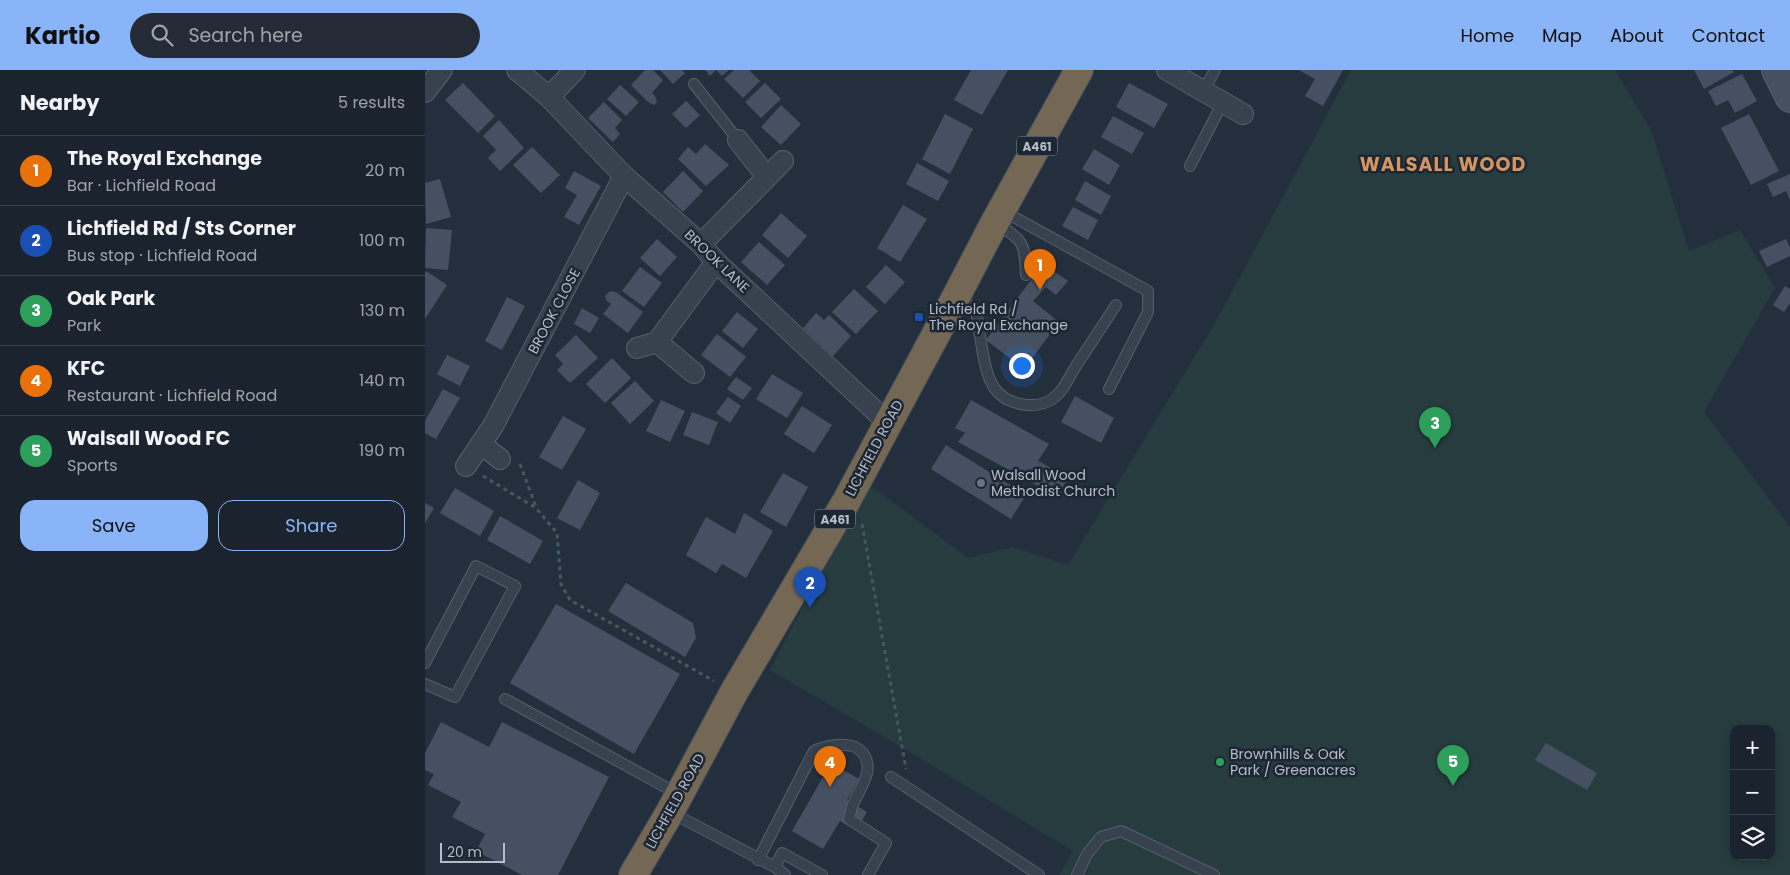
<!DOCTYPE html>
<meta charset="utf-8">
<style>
:root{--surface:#1b232e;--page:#242b36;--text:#f1f3f6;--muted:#a0a4aa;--line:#39404a;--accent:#8ab4f8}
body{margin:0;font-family:Poppins,sans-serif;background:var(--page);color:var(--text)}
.controls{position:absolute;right:15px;bottom:15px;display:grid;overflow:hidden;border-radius:10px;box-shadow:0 2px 8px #0003}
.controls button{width:45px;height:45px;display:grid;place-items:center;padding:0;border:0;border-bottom:1px solid var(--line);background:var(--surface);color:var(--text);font:25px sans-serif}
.scale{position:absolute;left:15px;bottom:12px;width:65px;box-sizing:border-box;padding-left:5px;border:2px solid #b4bcc9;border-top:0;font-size:14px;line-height:18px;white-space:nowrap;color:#b4bcc9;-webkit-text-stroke:4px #1d2633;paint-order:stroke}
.you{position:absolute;left:596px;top:295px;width:18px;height:18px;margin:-12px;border:4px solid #fff;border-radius:50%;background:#1a73e8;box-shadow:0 0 0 8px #1a73e833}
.badge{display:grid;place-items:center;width:32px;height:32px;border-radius:50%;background:var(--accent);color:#fff;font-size:16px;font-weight:700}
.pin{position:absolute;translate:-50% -41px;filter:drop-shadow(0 1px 2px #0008)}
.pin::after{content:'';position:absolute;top:26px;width:18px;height:15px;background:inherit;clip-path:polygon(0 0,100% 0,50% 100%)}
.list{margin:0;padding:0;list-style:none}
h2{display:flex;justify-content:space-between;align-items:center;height:65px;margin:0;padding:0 20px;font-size:21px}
h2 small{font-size:16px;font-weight:400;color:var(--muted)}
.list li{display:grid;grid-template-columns:32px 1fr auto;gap:15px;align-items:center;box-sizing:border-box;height:70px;padding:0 20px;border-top:1px solid var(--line)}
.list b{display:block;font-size:19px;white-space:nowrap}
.list p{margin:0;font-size:16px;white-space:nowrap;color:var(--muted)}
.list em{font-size:16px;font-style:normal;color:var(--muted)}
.actions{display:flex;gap:10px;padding:15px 20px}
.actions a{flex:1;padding:11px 0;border:1px solid var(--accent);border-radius:15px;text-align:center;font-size:18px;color:var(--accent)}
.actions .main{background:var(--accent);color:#111}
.icon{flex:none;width:28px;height:28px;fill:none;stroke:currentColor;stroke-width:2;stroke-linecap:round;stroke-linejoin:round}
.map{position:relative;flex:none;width:1365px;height:805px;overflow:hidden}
header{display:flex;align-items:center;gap:30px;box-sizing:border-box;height:70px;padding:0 25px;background:var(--accent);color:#111}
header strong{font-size:24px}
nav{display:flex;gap:28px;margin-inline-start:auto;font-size:18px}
.search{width:350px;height:45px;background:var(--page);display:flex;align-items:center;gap:12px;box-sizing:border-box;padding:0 18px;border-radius:28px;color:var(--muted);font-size:19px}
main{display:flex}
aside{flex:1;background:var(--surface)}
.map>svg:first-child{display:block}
.green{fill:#263c3f;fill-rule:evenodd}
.building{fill:#455162}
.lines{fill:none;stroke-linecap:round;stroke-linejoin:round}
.lane-casing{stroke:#565f6c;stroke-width:12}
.street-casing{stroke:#565f6c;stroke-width:22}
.secondary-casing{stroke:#565f6c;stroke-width:30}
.highway-casing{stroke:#434c59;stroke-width:30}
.path{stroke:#44595c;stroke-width:3;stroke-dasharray:4 4;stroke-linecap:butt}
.lane{stroke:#38414e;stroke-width:10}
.street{stroke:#38414e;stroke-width:20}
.secondary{stroke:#465061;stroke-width:28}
.highway{stroke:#746855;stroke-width:28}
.transit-dot{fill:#1a4fb4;stroke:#1d2633;stroke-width:2}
.worship-dot{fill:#6b7280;stroke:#1d2633;stroke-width:2}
.leisure-dot{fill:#2e9e5b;stroke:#1d2633;stroke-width:2}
.labels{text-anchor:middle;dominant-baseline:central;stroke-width:5;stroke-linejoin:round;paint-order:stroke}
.shield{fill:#1d2633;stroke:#878f9c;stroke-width:1}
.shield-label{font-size:12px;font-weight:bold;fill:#b4bcc9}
.street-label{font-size:14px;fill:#b4bcc9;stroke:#1d2633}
.poi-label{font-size:14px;fill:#b4bcc9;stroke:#1d2633;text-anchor:start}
.district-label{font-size:19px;font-weight:bold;letter-spacing:1px;fill:#d59563;stroke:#1d2633}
</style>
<header>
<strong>Kartio</strong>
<div class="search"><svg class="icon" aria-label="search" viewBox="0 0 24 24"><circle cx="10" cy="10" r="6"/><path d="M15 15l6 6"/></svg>Search here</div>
<nav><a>Home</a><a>Map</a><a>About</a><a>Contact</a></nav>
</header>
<main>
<aside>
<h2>Nearby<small>5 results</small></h2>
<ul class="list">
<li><span class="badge" style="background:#e8710a">1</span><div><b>The Royal Exchange</b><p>Bar · Lichfield Road</p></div><em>20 m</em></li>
<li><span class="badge" style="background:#1a4fb4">2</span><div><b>Lichfield Rd / Sts Corner</b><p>Bus stop · Lichfield Road</p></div><em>100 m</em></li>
<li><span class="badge" style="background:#2e9e5b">3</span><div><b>Oak Park</b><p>Park</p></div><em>130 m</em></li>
<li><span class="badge" style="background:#e8710a">4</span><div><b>KFC</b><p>Restaurant · Lichfield Road</p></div><em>140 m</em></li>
<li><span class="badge" style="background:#2e9e5b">5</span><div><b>Walsall Wood FC</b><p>Sports</p></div><em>190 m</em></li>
</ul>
<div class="actions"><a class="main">Save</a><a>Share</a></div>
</aside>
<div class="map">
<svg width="1365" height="805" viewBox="0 0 1365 805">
<rect width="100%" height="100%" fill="#242f3e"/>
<path class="green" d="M 926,0 L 1190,0 L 1226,60 L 1264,181 L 1315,160 L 1350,218 L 1279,342 L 1365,457 L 1365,805 L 634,805 L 648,781 L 470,673 L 345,600 L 442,413 L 543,488 L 587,477 L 643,495 L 790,253 ZM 1309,659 L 1346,659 L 1346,786 L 1309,786 Z"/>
<g class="building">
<polygon points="220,0 228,0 238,10 227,23 230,26 232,32 229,35 223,32 206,15"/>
<polygon points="235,0 257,0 260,3 248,14"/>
<polygon points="280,0 291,0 285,6"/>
<polygon points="291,0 304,0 297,6"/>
<polygon points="309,0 324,0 335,11 318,28 299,9"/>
<polygon points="546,0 583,0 557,45 529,30"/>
<polygon points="874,0 918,0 898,36 880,26 890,9"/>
<polygon points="1269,0 1307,0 1309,2 1279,19"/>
<polygon points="1317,4 1332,31 1310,43 1303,30 1291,36 1283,21"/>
<polygon points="38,13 70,46 53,63 20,30"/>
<polygon points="340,13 356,29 336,48 320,32"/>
<polygon points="704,13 743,34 729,58 691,37"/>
<polygon points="195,15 214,32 201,46 182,29"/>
<polygon points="261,31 275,45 261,58 247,44"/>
<polygon points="179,32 197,50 190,58 195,64 188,72 163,48"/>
<polygon points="356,35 376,54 356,75 336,57"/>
<polygon points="520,44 548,59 525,104 497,89"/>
<polygon points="1324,44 1354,101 1326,115 1296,58"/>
<polygon points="688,46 719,63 707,84 676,67"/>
<polygon points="74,50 99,78 75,101 63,88 71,80 58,66"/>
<polygon points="280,74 304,95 281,116 253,89 263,77 271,84"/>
<polygon points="107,77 135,105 116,123 88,95"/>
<polygon points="669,79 695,95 684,115 657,99"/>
<polygon points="492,93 524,111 513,131 481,114"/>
<polygon points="149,101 176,116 154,155 139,147 152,125 140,118"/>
<polygon points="258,101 278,121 258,142 238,122"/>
<polygon points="1365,104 1365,130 1361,121 1348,127 1342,114"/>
<polygon points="15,109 26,147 1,154 0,113"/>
<polygon points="660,111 686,126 676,145 650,130"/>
<polygon points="478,135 502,149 475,192 452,178"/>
<polygon points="648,137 673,150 663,170 637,156"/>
<polygon points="356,143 382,166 363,188 337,165"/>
<polygon points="1,158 27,160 23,200 0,198"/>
<polygon points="232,169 252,187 235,206 215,188"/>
<polygon points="1361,169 1365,178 1365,186 1342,197 1334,181"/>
<polygon points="334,172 360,195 342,215 316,192"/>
<polygon points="618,194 643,211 631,225 621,217 608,231 634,252 599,299 561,270"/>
<polygon points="461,195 480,212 460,234 441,217"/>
<polygon points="215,197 237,213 219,237 197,221"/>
<polygon points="1,201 22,215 0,249 0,203"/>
<polygon points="1360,216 1365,219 1365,233 1359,242 1348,235"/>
<polygon points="429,219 453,241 431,264 407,242"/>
<polygon points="185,221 191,222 218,242 203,263 178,244 186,234 182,231 180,226"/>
<polygon points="82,227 100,236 77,280 60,271"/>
<polygon points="157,238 174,248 165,263 149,254"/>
<polygon points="312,242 333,259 318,278 297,261"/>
<polygon points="391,243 399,250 404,245 426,266 408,286 378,258"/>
<polygon points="292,264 321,287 305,307 276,285"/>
<polygon points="151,265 173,288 145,313 132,300 138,294 130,285"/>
<polygon points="22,285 45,296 35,316 12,304"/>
<polygon points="187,288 206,308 180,333 161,314"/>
<polygon points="347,304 378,323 362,348 331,329"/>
<polygon points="311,307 327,318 318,330 302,319"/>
<polygon points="210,311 229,331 205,354 186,333"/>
<polygon points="18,319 35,328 11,369 0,363 0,351"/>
<polygon points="650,326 689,348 676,373 636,352"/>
<polygon points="303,327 316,336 305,353 291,343"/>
<polygon points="236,330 260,341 245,372 221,361"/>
<polygon points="546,330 624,374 613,391 643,407 633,427 533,372 540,363 530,358"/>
<polygon points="377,336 407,355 389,383 359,364"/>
<polygon points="267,342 293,352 284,375 258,365"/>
<polygon points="138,346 161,359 137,400 114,387"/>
<polygon points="521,375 601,425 586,449 506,399"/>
<polygon points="358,403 383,417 361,457 335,442"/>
<polygon points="153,410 175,423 155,460 132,448"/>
<polygon points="30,418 69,441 55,466 15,443"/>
<polygon points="0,433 9,438 0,453"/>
<polygon points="319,443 348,461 321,508 297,494 291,503 261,485 281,447 310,464"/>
<polygon points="75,446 118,471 105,494 62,470"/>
<polygon points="201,513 268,553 271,568 260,587 183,541"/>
<polygon points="131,534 255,604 209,684 85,613"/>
<polygon points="16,652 64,677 77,652 184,707 133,805 97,805 51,781 60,764 27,747 36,732 3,715 9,704 0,700 0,683"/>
<polygon points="1121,673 1172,703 1162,720 1110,690"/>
<polygon points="406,693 434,709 422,730 442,742 431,760 415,751 398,779 367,761"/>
</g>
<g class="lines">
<defs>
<g id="lane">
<polyline points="269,14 313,70"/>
<polyline points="778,21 790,0"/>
<polyline points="765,96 798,32"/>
<polyline points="578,141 723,221 723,242 684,319"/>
<path d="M 570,153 C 598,170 600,172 601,205"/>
<path d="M 533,226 L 551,241 C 556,263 557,301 570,319 C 584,337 617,341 632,325 C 640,318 645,305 651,296 C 664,276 678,255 691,235"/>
<polyline points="0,593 51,496 90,516 30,627 0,614"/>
<polyline points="80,629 253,724"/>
<polyline points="466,707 614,805"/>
<polyline points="245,742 350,797 360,805"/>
<path d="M 333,790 L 389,681 C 402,675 413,673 427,676 C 432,677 433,679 437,682 C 452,700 433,720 427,737 C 426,741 425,745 424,749 L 461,773 L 443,805"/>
<polyline points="350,797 357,783 397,805"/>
<polyline points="652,805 662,784 676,767 696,761 789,805"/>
</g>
<g id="street">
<polyline points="92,0 124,27 199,106 276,174 291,192 462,352"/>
<polyline points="742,0 818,44"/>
<polyline points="0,22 17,0"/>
<polyline points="124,27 150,0"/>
<polyline points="313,70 342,107"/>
<polyline points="276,174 358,91"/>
<polyline points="232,272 269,303"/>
<polyline points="212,278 232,272 291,192"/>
<polyline points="56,374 75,389"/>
<polyline points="41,396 68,356 199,106"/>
</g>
<polyline id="secondary" points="1351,0 1365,28"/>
<polyline id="highway" points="208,805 245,742 309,622 422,430 532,225 570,152 654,0"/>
</defs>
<use href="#lane" class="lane-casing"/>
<use href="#street" class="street-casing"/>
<use href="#secondary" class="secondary-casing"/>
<use href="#highway" class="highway-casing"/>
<g class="path">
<polyline points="95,394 111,437"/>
<polyline points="58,406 111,438 132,463 136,514 145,530 289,611"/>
<polyline points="437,454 481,699"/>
</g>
<use href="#lane" class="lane"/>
<use href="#street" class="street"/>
<use href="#secondary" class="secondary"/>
<use href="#highway" class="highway"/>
</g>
<rect class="transit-dot" x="489" y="242" width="10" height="10" rx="2.5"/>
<circle class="worship-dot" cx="556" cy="413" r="5"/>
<circle class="leisure-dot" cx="795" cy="692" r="5"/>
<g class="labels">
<g class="shield">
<rect x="592" y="66.5" width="40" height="19" rx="4"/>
<rect x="390" y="439.5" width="40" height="19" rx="4"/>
</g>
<g class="shield-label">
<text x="612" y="76">A461</text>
<text x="410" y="449">A461</text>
</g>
<g class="street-label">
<text transform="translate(292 191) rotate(44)">BROOK LANE</text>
<text transform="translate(129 241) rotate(-62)">BROOK CLOSE</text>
<text transform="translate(449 378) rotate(-62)">LICHFIELD ROAD</text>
<text transform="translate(250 731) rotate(-61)">LICHFIELD ROAD</text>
</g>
<g class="poi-label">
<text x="504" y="239">Lichfield Rd /<tspan x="504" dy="16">The Royal Exchange</tspan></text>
<text x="566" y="405">Walsall Wood<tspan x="566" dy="16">Methodist Church</tspan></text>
<text x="805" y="684">Brownhills &amp; Oak<tspan x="805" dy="16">Park / Greenacres</tspan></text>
</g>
<g class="district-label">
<text x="1018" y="94">WALSALL WOOD</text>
</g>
</g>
</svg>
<div class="controls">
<button>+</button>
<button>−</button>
<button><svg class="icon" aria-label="layers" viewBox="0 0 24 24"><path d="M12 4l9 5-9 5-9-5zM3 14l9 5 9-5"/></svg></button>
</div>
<div class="scale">20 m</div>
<div class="you"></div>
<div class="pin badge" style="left:615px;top:220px;background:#e8710a">1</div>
<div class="pin badge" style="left:385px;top:538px;background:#1a4fb4">2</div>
<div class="pin badge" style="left:1010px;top:378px;background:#2e9e5b">3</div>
<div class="pin badge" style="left:405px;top:717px;background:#e8710a">4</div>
<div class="pin badge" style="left:1028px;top:716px;background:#2e9e5b">5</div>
</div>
</main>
